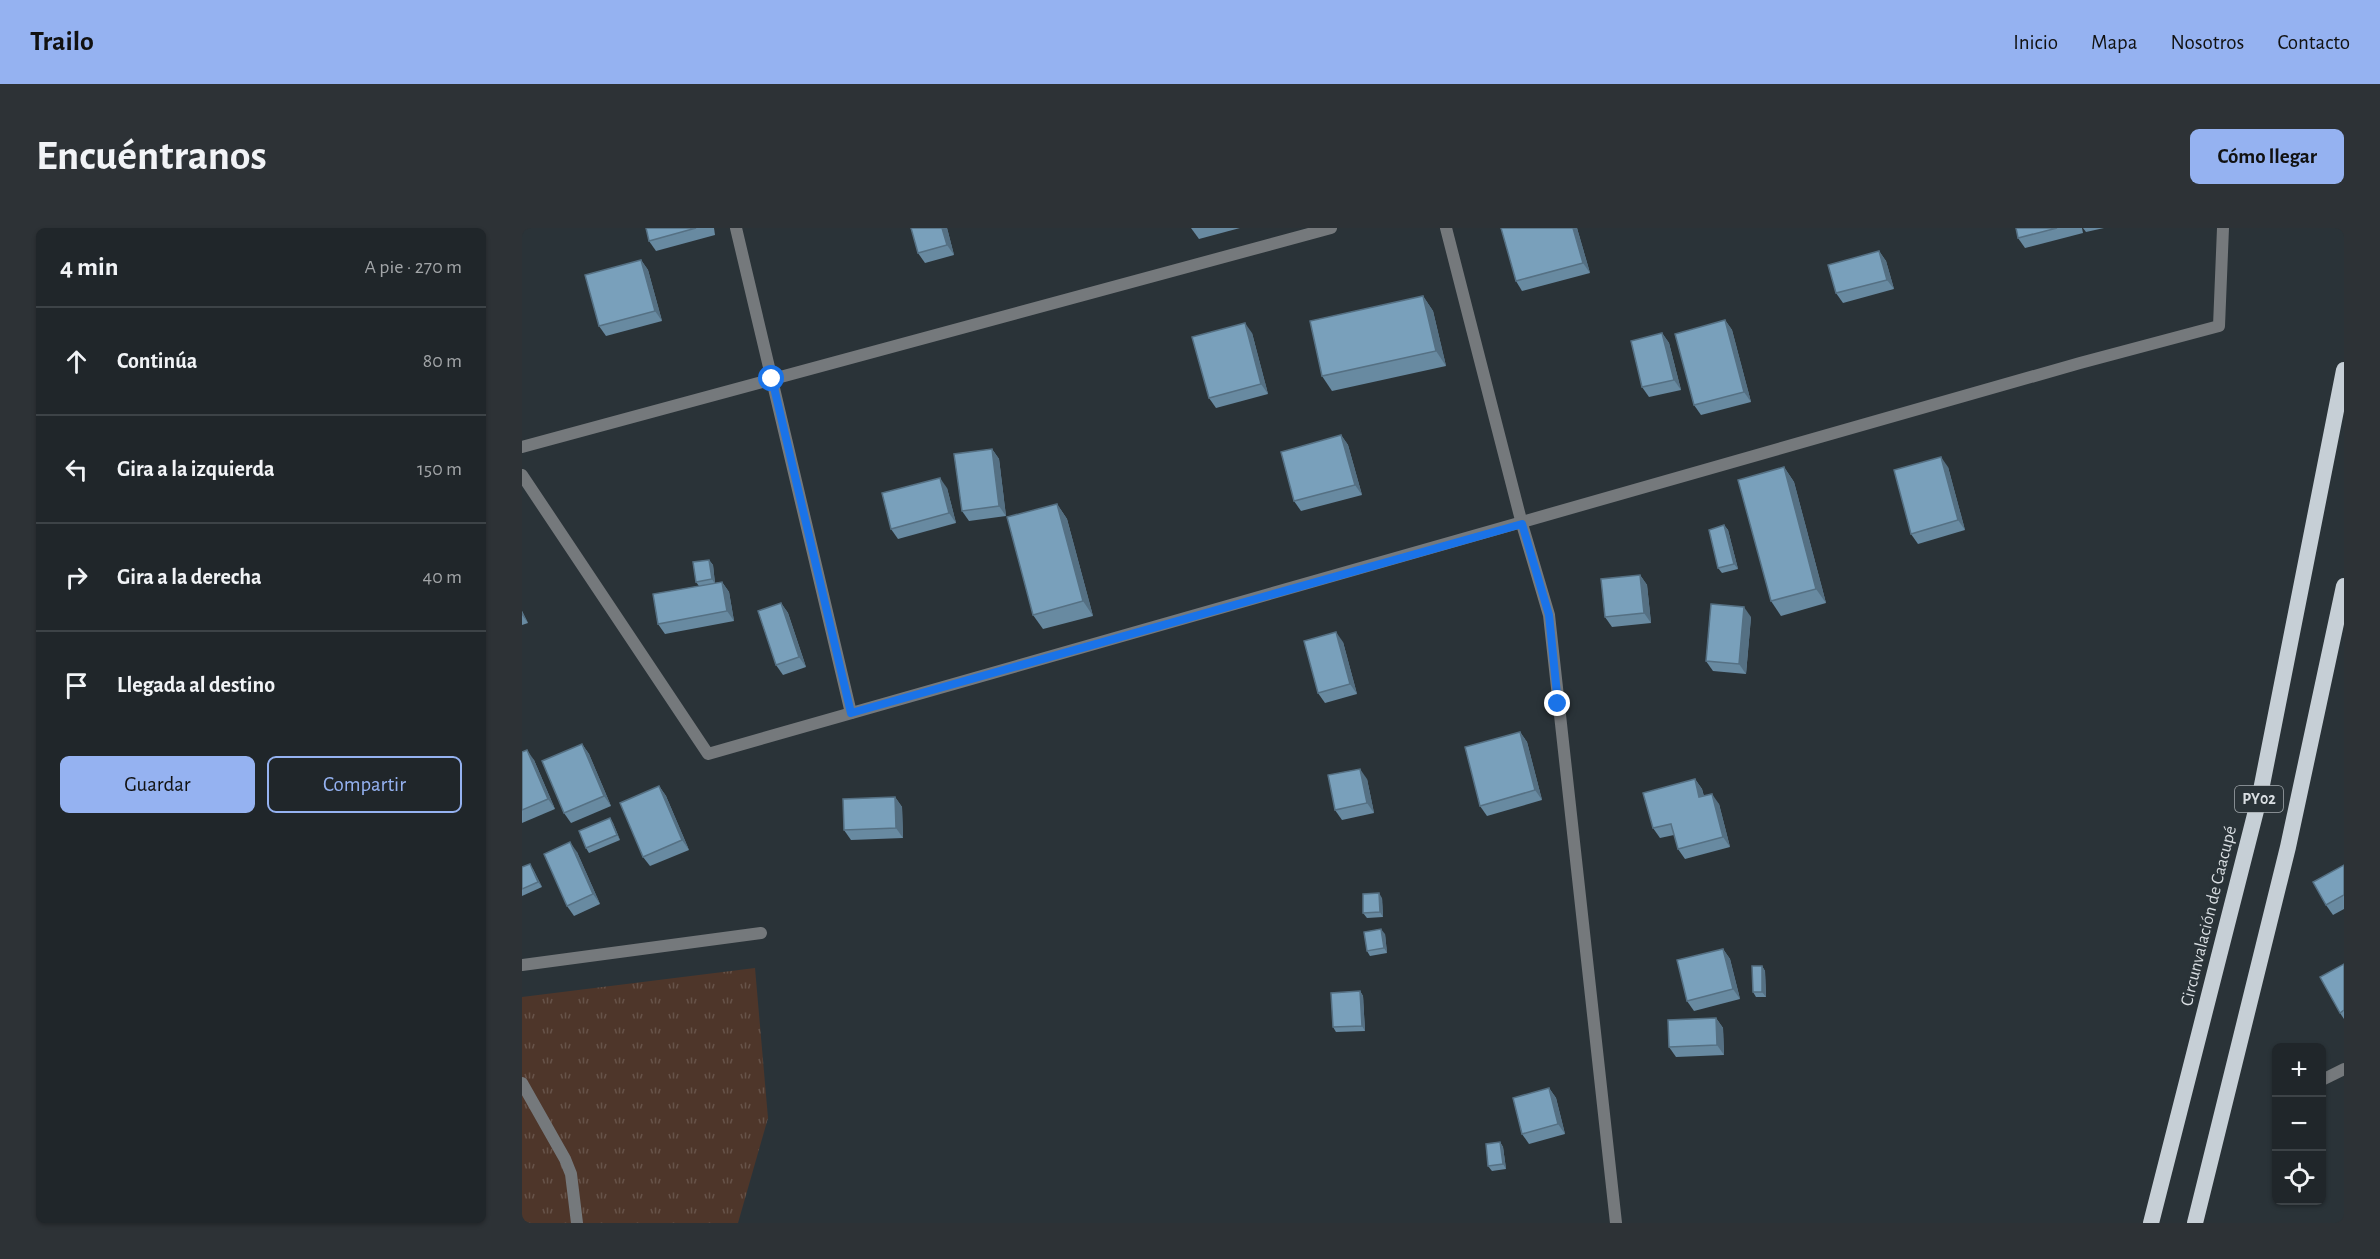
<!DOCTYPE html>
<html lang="es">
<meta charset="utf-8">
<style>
:root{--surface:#20262a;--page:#2d3236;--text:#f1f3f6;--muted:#a2a5a8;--line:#3d4347;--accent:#95b2f1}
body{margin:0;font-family:"Alegreya Sans",sans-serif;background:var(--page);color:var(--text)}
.controls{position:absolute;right:18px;bottom:18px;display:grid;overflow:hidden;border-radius:9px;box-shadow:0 2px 4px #0004}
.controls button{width:54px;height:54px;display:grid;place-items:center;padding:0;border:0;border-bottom:2px solid var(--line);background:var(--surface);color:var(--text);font:30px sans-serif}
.stop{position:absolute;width:18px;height:18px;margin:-14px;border:4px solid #1a73e8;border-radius:50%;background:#fff}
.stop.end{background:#1a73e8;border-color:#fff;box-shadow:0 2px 6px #0008}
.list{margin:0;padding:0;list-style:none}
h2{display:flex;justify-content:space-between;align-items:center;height:78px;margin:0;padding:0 24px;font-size:26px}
h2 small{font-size:20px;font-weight:400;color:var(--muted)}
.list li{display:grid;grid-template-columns:39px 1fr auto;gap:18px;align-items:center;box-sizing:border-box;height:108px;padding:0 24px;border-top:2px solid var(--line)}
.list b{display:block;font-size:22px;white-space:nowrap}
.list em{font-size:20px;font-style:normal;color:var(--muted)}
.actions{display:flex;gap:12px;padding:18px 24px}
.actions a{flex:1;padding:14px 0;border:2px solid var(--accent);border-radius:9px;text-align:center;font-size:21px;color:var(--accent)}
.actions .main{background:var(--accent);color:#111}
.icon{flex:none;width:33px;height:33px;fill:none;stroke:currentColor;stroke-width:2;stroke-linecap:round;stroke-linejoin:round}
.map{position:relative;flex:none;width:1822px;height:995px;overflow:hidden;border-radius:9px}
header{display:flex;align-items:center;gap:36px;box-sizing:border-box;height:84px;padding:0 30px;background:var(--accent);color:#111}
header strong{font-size:28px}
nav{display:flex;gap:33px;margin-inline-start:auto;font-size:21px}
.intro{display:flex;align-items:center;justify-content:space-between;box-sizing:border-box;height:144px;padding:0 36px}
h1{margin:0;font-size:42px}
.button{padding:15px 27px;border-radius:9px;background:var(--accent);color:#111;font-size:21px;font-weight:700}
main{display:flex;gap:36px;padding:0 36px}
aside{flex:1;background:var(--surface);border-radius:9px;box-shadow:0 2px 4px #0004}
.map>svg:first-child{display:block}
.park{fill:url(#park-tufts)}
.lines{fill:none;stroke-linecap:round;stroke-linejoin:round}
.service{stroke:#75797c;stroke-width:12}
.minor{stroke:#75797c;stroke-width:12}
.trunk{stroke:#c6cfd6;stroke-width:16}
.wall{fill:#688aa1}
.shaded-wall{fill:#557083}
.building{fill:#79a0bb;stroke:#557083;stroke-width:1.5}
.route{stroke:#1a73e8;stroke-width:8}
.labels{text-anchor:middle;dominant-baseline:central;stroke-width:6;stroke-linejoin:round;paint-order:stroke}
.shield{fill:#2a3338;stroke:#a4abaf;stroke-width:1.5}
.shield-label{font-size:16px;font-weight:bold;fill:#d9dee2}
.street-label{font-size:18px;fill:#d9dee2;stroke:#2a3338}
</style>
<header>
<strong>Trailo</strong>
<nav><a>Inicio</a><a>Mapa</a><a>Nosotros</a><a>Contacto</a></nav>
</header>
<div class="intro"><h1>Encuéntranos</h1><a class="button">Cómo llegar</a></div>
<main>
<aside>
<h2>4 min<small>A pie · 270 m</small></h2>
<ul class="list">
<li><svg class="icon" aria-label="ahead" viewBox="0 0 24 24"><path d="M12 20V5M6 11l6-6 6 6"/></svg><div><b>Continúa</b></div><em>80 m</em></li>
<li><svg class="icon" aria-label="left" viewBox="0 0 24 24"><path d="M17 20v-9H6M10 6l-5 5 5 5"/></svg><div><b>Gira a la izquierda</b></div><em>150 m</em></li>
<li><svg class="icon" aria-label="right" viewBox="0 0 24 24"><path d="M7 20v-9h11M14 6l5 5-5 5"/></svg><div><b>Gira a la derecha</b></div><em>40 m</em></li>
<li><svg class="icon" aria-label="arrive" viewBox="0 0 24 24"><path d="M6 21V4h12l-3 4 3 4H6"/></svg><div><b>Llegada al destino</b></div></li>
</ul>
<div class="actions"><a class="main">Guardar</a><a>Compartir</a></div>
</aside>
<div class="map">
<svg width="1822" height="995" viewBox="0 0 1822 995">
<defs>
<pattern id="park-tufts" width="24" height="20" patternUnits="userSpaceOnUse" patternTransform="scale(1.5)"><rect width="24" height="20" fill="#4e362a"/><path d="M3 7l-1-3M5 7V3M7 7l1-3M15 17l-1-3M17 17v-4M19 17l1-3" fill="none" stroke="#675349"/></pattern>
</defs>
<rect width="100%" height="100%" fill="#2a3338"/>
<polygon class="park" points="233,740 246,890 216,995 0,995 0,769"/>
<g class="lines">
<g class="service">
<polyline points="214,0 329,485"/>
<polyline points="0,219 809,0"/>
<polyline points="0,855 43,931 49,946 55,995"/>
</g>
<g class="minor">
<polyline points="924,0 1000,296 1027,387 1094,995"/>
<polyline points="0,247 186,526 1558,135 1697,98 1701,0"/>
<polyline points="0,737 239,705"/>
<polyline points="1800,852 1822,841"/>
</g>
<g class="trunk">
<polyline points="1629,995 1738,567 1822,142"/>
<polyline points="1673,995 1766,619 1822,358"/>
</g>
</g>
<g class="wall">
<polygon points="124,0 192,0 193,7 134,23 127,13"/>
<polygon points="389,0 425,0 432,27 403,35 396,25"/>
<polygon points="669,0 718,0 677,11"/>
<polygon points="1055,0 1068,45 1000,63 994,53"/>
<polygon points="1494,0 1560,0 1561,5 1503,20 1496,10"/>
<polygon points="1561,0 1582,0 1564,4"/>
<polygon points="1357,23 1364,33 1372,61 1321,75 1314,65"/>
<polygon points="119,32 126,42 140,93 84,108 77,98"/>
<polygon points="901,68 911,83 924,138 810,163 800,148"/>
<polygon points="1203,92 1210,102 1229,174 1179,187 1172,177"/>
<polygon points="730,105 746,166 694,180 687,170"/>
<polygon points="1140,105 1147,115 1159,162 1127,169 1120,159"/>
<polygon points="819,207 826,217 840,267 779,283 772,273"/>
<polygon points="470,221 477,231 484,288 447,293 440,283"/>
<polygon points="1262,239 1272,254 1304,375 1259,388 1249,373"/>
<polygon points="1426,239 1443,302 1396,316 1389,306"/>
<polygon points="425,260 434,295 376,311 369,301"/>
<polygon points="535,276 545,291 571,388 521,401 511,387"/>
<polygon points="1202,297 1206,302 1216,341 1200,345 1196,340"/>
<polygon points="187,332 191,337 193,355 200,354 207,364 212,393 143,406 136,396 177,358 174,354"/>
<polygon points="1118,347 1125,357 1129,395 1090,399 1083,389"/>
<polygon points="259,375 266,385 284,439 261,447 254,437"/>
<polygon points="0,383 6,395 0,397"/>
<polygon points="1229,389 1224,446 1191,443 1184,433"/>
<polygon points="821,414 835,466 803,475 796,465"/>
<polygon points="998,504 1005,514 1020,572 965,588 958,578"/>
<polygon points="60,516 67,526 89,578 49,595 42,585"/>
<polygon points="0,524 12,532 33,581 0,595"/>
<polygon points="845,551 852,585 820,592 813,582"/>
<polygon points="1173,551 1180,561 1182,568 1197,576 1208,619 1163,631 1156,621 1152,607 1138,610 1131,600"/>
<polygon points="137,558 144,568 167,622 128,638 121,629"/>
<polygon points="373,569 380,579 381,610 329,612 322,602"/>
<polygon points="88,590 91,595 98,612 67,625 64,620"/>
<polygon points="55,624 78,676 52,688 45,678"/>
<polygon points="1822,637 1822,681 1811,687 1804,677"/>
<polygon points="0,639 11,641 20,659 0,668"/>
<polygon points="860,670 861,689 845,690 841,685"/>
<polygon points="863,706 865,725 848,728 845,723"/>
<polygon points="1201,721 1208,731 1218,771 1172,783 1165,773"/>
<polygon points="1822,736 1822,791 1818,785"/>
<polygon points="1240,738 1243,743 1244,769 1234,769 1231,764"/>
<polygon points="838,763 841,768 843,803 814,804 811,799"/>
<polygon points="1194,790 1201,800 1202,827 1154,829 1147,819"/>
<polygon points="1027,860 1034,870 1043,906 1007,916 1000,906"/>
<polygon points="978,914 981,919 984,941 970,943 966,938"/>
</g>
<g class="shaded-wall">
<polygon points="420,0 425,0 432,27 425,17"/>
<polygon points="1051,0 1055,0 1068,45 1061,35"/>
<polygon points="1357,23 1364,33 1372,61 1365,52"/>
<polygon points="119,32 126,42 140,93 133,83"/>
<polygon points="901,68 911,83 924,138 914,123"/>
<polygon points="1203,92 1210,102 1229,174 1222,164"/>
<polygon points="723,95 730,105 746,166 739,156"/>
<polygon points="1140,105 1147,115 1159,162 1152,152"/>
<polygon points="819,207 826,217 840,267 833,257"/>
<polygon points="470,221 477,231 484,288 477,278"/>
<polygon points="1419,229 1426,239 1443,302 1436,292"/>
<polygon points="1262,239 1272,254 1304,375 1294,361"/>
<polygon points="418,250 425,260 434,295 427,285"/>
<polygon points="535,276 545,291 571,388 561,373"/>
<polygon points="1202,297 1206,302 1216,341 1212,336"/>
<polygon points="187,332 191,337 193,356 190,351"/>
<polygon points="1118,347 1125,357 1129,395 1122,385"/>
<polygon points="200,354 207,364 212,393 205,383"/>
<polygon points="259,375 266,385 284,439 277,429"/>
<polygon points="1222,379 1229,389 1224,446 1217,436"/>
<polygon points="0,383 6,395 0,387"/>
<polygon points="814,404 821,414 835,466 828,456"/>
<polygon points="998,504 1005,514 1020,572 1013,562"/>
<polygon points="60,516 67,526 89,578 82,568"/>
<polygon points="5,522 12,532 33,581 26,571"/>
<polygon points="838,541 845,551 852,585 845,575"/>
<polygon points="1173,551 1180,561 1184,579 1177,569"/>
<polygon points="137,558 144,568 167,622 160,612"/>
<polygon points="1190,566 1197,576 1208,619 1201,609"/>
<polygon points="373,569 380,579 381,610 374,600"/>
<polygon points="88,590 91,595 98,612 95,607"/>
<polygon points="48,614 55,624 78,676 71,666"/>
<polygon points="8,636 11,641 20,659 16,654"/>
<polygon points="857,665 860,670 861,689 858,684"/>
<polygon points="859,701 863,706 865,725 862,720"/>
<polygon points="1201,721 1208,731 1218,771 1211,761"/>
<polygon points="1240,738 1243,743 1244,769 1240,764"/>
<polygon points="838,763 841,768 843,803 840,798"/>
<polygon points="1194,790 1201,800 1202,827 1195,817"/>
<polygon points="1027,860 1034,870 1043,906 1036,896"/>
<polygon points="978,914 981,919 984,941 981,936"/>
</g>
<g class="building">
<polygon points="124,0 174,0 127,13"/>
<polygon points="389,0 420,0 425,17 396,25"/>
<polygon points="979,0 1051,0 1061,35 994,53"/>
<polygon points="1494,0 1535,0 1496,10"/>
<polygon points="1357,23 1365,52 1314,65 1306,37"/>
<polygon points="119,32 133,83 77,98 63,47"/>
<polygon points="901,68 914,123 800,148 788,93"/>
<polygon points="1203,92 1222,164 1172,177 1153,106"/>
<polygon points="723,95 739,156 687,170 670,109"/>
<polygon points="1140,105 1152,152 1120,159 1109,113"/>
<polygon points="819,207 833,257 772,273 759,224"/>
<polygon points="470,221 477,278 440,283 432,226"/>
<polygon points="1419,229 1436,292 1389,306 1372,242"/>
<polygon points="1262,239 1294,361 1249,373 1216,252"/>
<polygon points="418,250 427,285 369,301 360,265"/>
<polygon points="535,276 561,373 511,387 485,289"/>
<polygon points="1202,297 1212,336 1196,340 1187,302"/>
<polygon points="187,332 190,351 174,354 171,334"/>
<polygon points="1118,347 1122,385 1083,389 1079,351"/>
<polygon points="200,354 205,383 136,396 131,366"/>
<polygon points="259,375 277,429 254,437 236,383"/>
<polygon points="1189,376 1222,379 1217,436 1184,433"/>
<polygon points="814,404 828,456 796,465 782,413"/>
<polygon points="998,504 1013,562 958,578 943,519"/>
<polygon points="60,516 82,568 42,585 20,533"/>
<polygon points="5,522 26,571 0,582 0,524"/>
<polygon points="838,541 845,575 813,582 806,547"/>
<polygon points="1173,551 1177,569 1190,566 1201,609 1156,621 1149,596 1131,600 1121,565"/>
<polygon points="137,558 160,612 121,629 98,575"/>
<polygon points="373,569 374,600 322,602 321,571"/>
<polygon points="88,590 95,607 64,620 57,603"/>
<polygon points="48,614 71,666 45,678 22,626"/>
<polygon points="8,636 16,654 0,661 0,639"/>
<polygon points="1822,637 1822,667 1804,677 1791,654"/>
<polygon points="857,665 858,684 841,685 841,666"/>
<polygon points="859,701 862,720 845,723 842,704"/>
<polygon points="1201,721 1211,761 1165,773 1155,732"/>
<polygon points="1822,736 1822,782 1818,785 1798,749"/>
<polygon points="1230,738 1240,738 1240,764 1231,764"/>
<polygon points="838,763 840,798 811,799 809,765"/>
<polygon points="1194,790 1195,817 1147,819 1146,792"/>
<polygon points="1027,860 1036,896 1000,906 991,870"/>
<polygon points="978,914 981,936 966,938 964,916"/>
</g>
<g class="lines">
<polyline class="route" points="250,151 329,485 1000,296 1027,387 1036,476"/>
</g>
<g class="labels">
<rect class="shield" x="1713" y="558" width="48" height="26" rx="4.5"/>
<g class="shield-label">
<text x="1737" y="571">PY02</text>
</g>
<g class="street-label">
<text transform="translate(1687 688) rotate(-76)">Circunvalación de Caacupé</text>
</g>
</g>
</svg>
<div class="controls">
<button>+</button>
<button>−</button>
<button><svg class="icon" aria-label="locate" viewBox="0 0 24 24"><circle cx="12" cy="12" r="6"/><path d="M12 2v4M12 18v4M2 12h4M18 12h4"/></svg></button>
</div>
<div class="stop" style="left:250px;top:151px"></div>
<div class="stop end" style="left:1036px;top:476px"></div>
</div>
</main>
